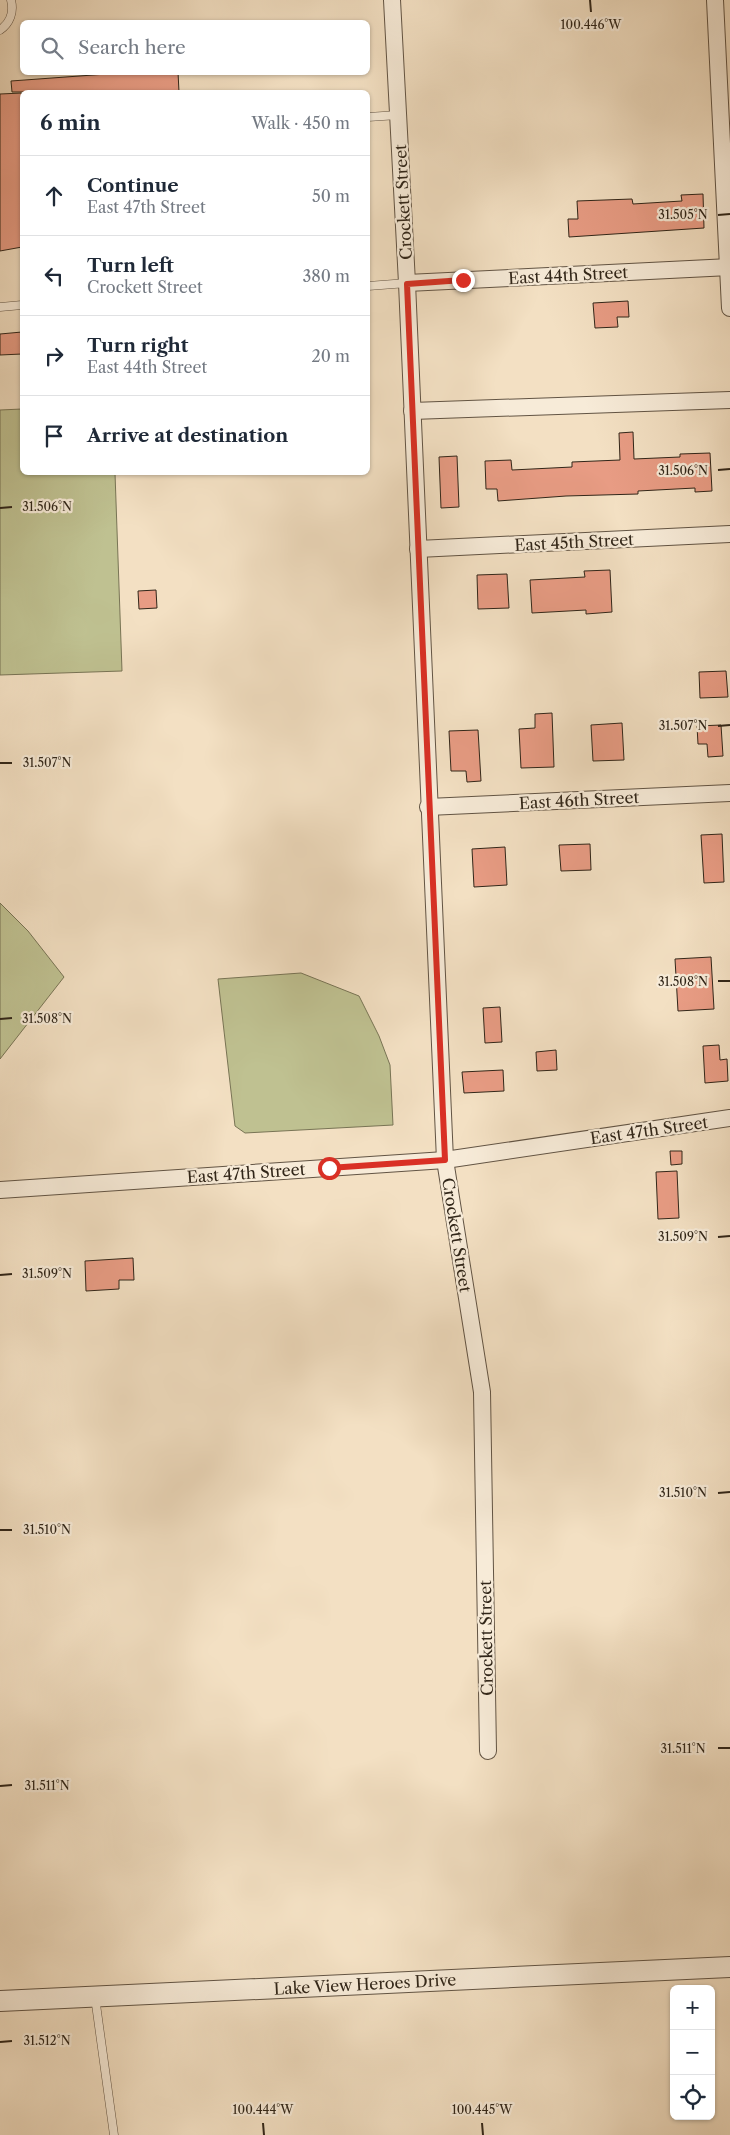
<!DOCTYPE html>
<meta charset="utf-8">
<style>
:root{--surface:#fff;--page:#f2f2f3;--text:#1f2937;--muted:#747a83;--line:#e0e1e3}
body{margin:0;font-family:"Libre Caslon Text",serif;background:var(--page);color:var(--text)}
.controls{position:absolute;right:15px;bottom:15px;display:grid;overflow:hidden;border-radius:8px;box-shadow:0 1px 4px #0004}
.controls button{width:45px;height:45px;display:grid;place-items:center;padding:0;border:0;border-bottom:1px solid var(--line);background:var(--surface);color:var(--text);font:25px sans-serif}
.stop{position:absolute;width:15px;height:15px;margin:-11px;border:4px solid #d93025;border-radius:50%;background:#fff}
.stop.end{background:#d93025;border-color:#fff;box-shadow:0 1px 5px #0008}
.list{margin:0;padding:0;list-style:none}
h2{display:flex;justify-content:space-between;align-items:center;height:65px;margin:0;padding:0 20px;font-size:21px}
h2 small{font-size:16px;font-weight:400;color:var(--muted)}
.list li{display:grid;grid-template-columns:32px 1fr auto;gap:15px;align-items:center;box-sizing:border-box;height:80px;padding:0 20px;border-top:1px solid var(--line)}
.list b{display:block;font-size:19px;white-space:nowrap}
.list p{margin:0;font-size:16px;white-space:nowrap;color:var(--muted)}
.list em{font-size:16px;font-style:normal;color:var(--muted)}
.icon{flex:none;width:28px;height:28px;fill:none;stroke:currentColor;stroke-width:2;stroke-linecap:round;stroke-linejoin:round}
.map{position:relative;flex:none;width:730px;height:2135px;overflow:hidden}
.search{position:absolute;background:var(--surface);box-shadow:0 1px 4px #0004;left:20px;top:20px;width:350px;height:55px;display:flex;align-items:center;gap:12px;box-sizing:border-box;padding:0 18px;border-radius:8px;color:var(--muted);font-size:19px}
.panel{position:absolute;background:var(--surface);box-shadow:0 1px 4px #0004;left:20px;top:90px;width:350px;height:385px;border-radius:8px}
.map>svg:first-child{display:block}
.green{fill:#bfc191;stroke:#787455}
.building{fill:#e89c84;stroke:#312619}
.lines{fill:none;stroke-linecap:round;stroke-linejoin:round}
.service-casing{stroke:#625444;stroke-width:9}
.minor-casing{stroke:#625444;stroke-width:18}
.tertiary-casing{stroke:#625444;stroke-width:22}
.service{stroke:#f7ebd8;stroke-width:8}
.minor{stroke:#f7ebd8;stroke-width:16}
.tertiary{stroke:#f7ebd8;stroke-width:20}
.route{stroke:#d93025;stroke-width:6}
.ticks{fill:none;stroke:#312619;stroke-width:2}
.labels{text-anchor:middle;dominant-baseline:central;stroke-width:4.5;stroke-linejoin:round;paint-order:stroke}
.street-label{font-size:16px;fill:#312619;stroke:#f7ebd8}
.ticks-label{font-size:12px;text-anchor:middle;fill:#312619;stroke:#f7ebd8;stroke-width:4.5;stroke-linejoin:round;paint-order:stroke}
</style>
<div class="map">
<svg width="730" height="2135" viewBox="0 0 730 2135">
<rect width="100%" height="100%" fill="#f3e0c3"/>
<filter id="stains"><feTurbulence type="fractalNoise" baseFrequency=".004" numOctaves="4"/><feColorMatrix values="0 0 0 0 .2 0 0 0 0 .09 0 0 0 0 .02 0 0 0 .5 -.17"/></filter>
<radialGradient id="worn" r=".72"><stop offset=".6" stop-color="#630" stop-opacity="0"/><stop offset="1" stop-color="#630" stop-opacity=".3"/></radialGradient>
<g class="green">
<polygon points="22,409 22,472 115,473 122,671 0,675 0,410"/>
<polygon points="0,903 28,931 64,977 0,1059"/>
<polygon points="301,973 359,996 379,1036 390,1065 393,1125 245,1133 235,1126 218,979"/>
</g>
<g class="building">
<polygon points="134,72 178,72 179,92 12,92 11,81"/>
<polygon points="22,93 22,247 0,251 0,94"/>
<polygon points="703,194 704,228 569,237 568,219 578,219 577,201 632,199 633,204 682,201 681,195"/>
<polygon points="628,301 629,317 617,317 618,327 595,328 593,303"/>
<polygon points="22,332 22,354 0,355 0,334"/>
<polygon points="633,432 634,459 680,457 680,454 710,453 712,491 695,492 695,488 638,491 638,494 566,496 498,501 497,489 486,489 485,461 511,460 512,470 572,467 572,462 620,460 619,433"/>
<polygon points="457,456 459,507 441,508 439,457"/>
<polygon points="610,570 612,612 586,614 586,610 532,613 530,580 585,577 584,571"/>
<polygon points="507,574 509,608 478,609 477,575"/>
<polygon points="156,590 157,608 139,609 138,591"/>
<polygon points="726,671 728,697 700,698 699,672"/>
<polygon points="552,713 554,767 521,768 519,729 535,728 535,714"/>
<polygon points="622,723 624,760 593,761 591,725"/>
<polygon points="721,725 723,756 708,757 707,744 698,744 697,726"/>
<polygon points="478,730 481,781 467,782 466,771 451,771 449,731"/>
<polygon points="722,834 724,882 704,883 701,835"/>
<polygon points="590,844 591,870 561,871 559,845"/>
<polygon points="505,847 507,885 474,887 472,849"/>
<polygon points="711,957 714,1009 678,1011 675,959"/>
<polygon points="500,1007 502,1042 485,1043 483,1008"/>
<polygon points="719,1045 720,1060 727,1059 728,1081 705,1083 703,1046"/>
<polygon points="556,1050 557,1070 537,1071 536,1052"/>
<polygon points="503,1070 504,1091 464,1093 462,1072"/>
<polygon points="670,1151 682,1151 682,1164 671,1165"/>
<polygon points="677,1171 679,1218 658,1219 656,1172"/>
<polygon points="133,1258 134,1280 119,1280 119,1289 86,1291 85,1261"/>
</g>
<g class="lines">
<defs>
<g id="service">
<path d="M 0,30 C 10,23 14,12 11,0"/>
<polyline points="368,117 398,115"/>
<polyline points="368,286 407,283"/>
<polyline points="0,307 22,305"/>
<polyline points="95,1997 114,2135"/>
</g>
<g id="minor">
<polyline points="392,0 407,283 445,1160 482,1392 488,1751"/>
<polyline points="715,0 730,308"/>
<polyline points="407,283 730,267"/>
<polyline points="412,411 730,400"/>
<polyline points="418,549 730,534"/>
<polyline points="428,807 730,793"/>
<polyline points="0,1190 445,1160 730,1118"/>
</g>
<polyline id="tertiary" points="0,2001 730,1967"/>
</defs>
<use href="#service" class="service-casing"/>
<use href="#minor" class="minor-casing"/>
<use href="#tertiary" class="tertiary-casing"/>
<use href="#service" class="service"/>
<use href="#minor" class="minor"/>
<use href="#tertiary" class="tertiary"/>
</g>
<g class="lines">
<polyline class="route" points="329,1168 445,1160 407,284 463,280"/>
</g>
<path class="ticks" d="M 590,0 L 591,12M 718,215 L 730,214M 718,470 L 730,469M 0,508 L 12,507M 718,726 L 730,725M 0,763 L 12,763M 718,981 L 730,981M 0,1019 L 12,1018M 718,1237 L 730,1236M 0,1275 L 12,1274M 718,1493 L 730,1492M 0,1530 L 12,1530M 718,1748 L 730,1748M 0,1786 L 12,1785M 0,2042 L 12,2041M 263,2123 L 264,2135M 482,2123 L 483,2135"/>
<g class="labels">
<g class="street-label">
<text transform="translate(403 202) rotate(-93)">Crockett Street</text>
<text transform="translate(568 275) rotate(-3)">East 44th Street</text>
<text transform="translate(574 542) rotate(-3)">East 45th Street</text>
<text transform="translate(579 800) rotate(-3)">East 46th Street</text>
<text transform="translate(649 1130) rotate(-8)">East 47th Street</text>
<text transform="translate(246 1173) rotate(-4)">East 47th Street</text>
<text transform="translate(457 1235) rotate(81)">Crockett Street</text>
<text transform="translate(486 1638) rotate(-91)">Crockett Street</text>
<text transform="translate(365 1984) rotate(-3)">Lake View Heroes Drive</text>
</g>
</g>
<g class="ticks-label">
<text x="591" y="29">100.446°W</text>
<text x="683" y="219">31.505°N</text>
<text x="683" y="475">31.506°N</text>
<text x="47" y="511">31.506°N</text>
<text x="683" y="730">31.507°N</text>
<text x="47" y="767">31.507°N</text>
<text x="683" y="986">31.508°N</text>
<text x="47" y="1023">31.508°N</text>
<text x="683" y="1241">31.509°N</text>
<text x="47" y="1278">31.509°N</text>
<text x="683" y="1497">31.510°N</text>
<text x="47" y="1534">31.510°N</text>
<text x="683" y="1753">31.511°N</text>
<text x="47" y="1790">31.511°N</text>
<text x="47" y="2045">31.512°N</text>
<text x="263" y="2114">100.444°W</text>
<text x="482" y="2114">100.445°W</text>
</g>
<rect width="100%" height="100%" filter="url(#stains)"/>
<rect width="100%" height="100%" fill="url(#worn)"/>
</svg>
<div class="controls">
<button>+</button>
<button>−</button>
<button><svg class="icon" aria-label="locate" viewBox="0 0 24 24"><circle cx="12" cy="12" r="6"/><path d="M12 2v4M12 18v4M2 12h4M18 12h4"/></svg></button>
</div>
<div class="stop" style="left:329px;top:1168px"></div>
<div class="stop end" style="left:463px;top:280px"></div>
<div class="search"><svg class="icon" aria-label="search" viewBox="0 0 24 24"><circle cx="10" cy="10" r="6"/><path d="M15 15l6 6"/></svg>Search here</div>
<section class="panel">
<h2>6 min<small>Walk · 450 m</small></h2>
<ul class="list">
<li><svg class="icon" aria-label="ahead" viewBox="0 0 24 24"><path d="M12 20V5M6 11l6-6 6 6"/></svg><div><b>Continue</b><p>East 47th Street</p></div><em>50 m</em></li>
<li><svg class="icon" aria-label="left" viewBox="0 0 24 24"><path d="M17 20v-9H6M10 6l-5 5 5 5"/></svg><div><b>Turn left</b><p>Crockett Street</p></div><em>380 m</em></li>
<li><svg class="icon" aria-label="right" viewBox="0 0 24 24"><path d="M7 20v-9h11M14 6l5 5-5 5"/></svg><div><b>Turn right</b><p>East 44th Street</p></div><em>20 m</em></li>
<li><svg class="icon" aria-label="arrive" viewBox="0 0 24 24"><path d="M6 21V4h12l-3 4 3 4H6"/></svg><div><b>Arrive at destination</b></div></li>
</ul>
</section>
</div>
